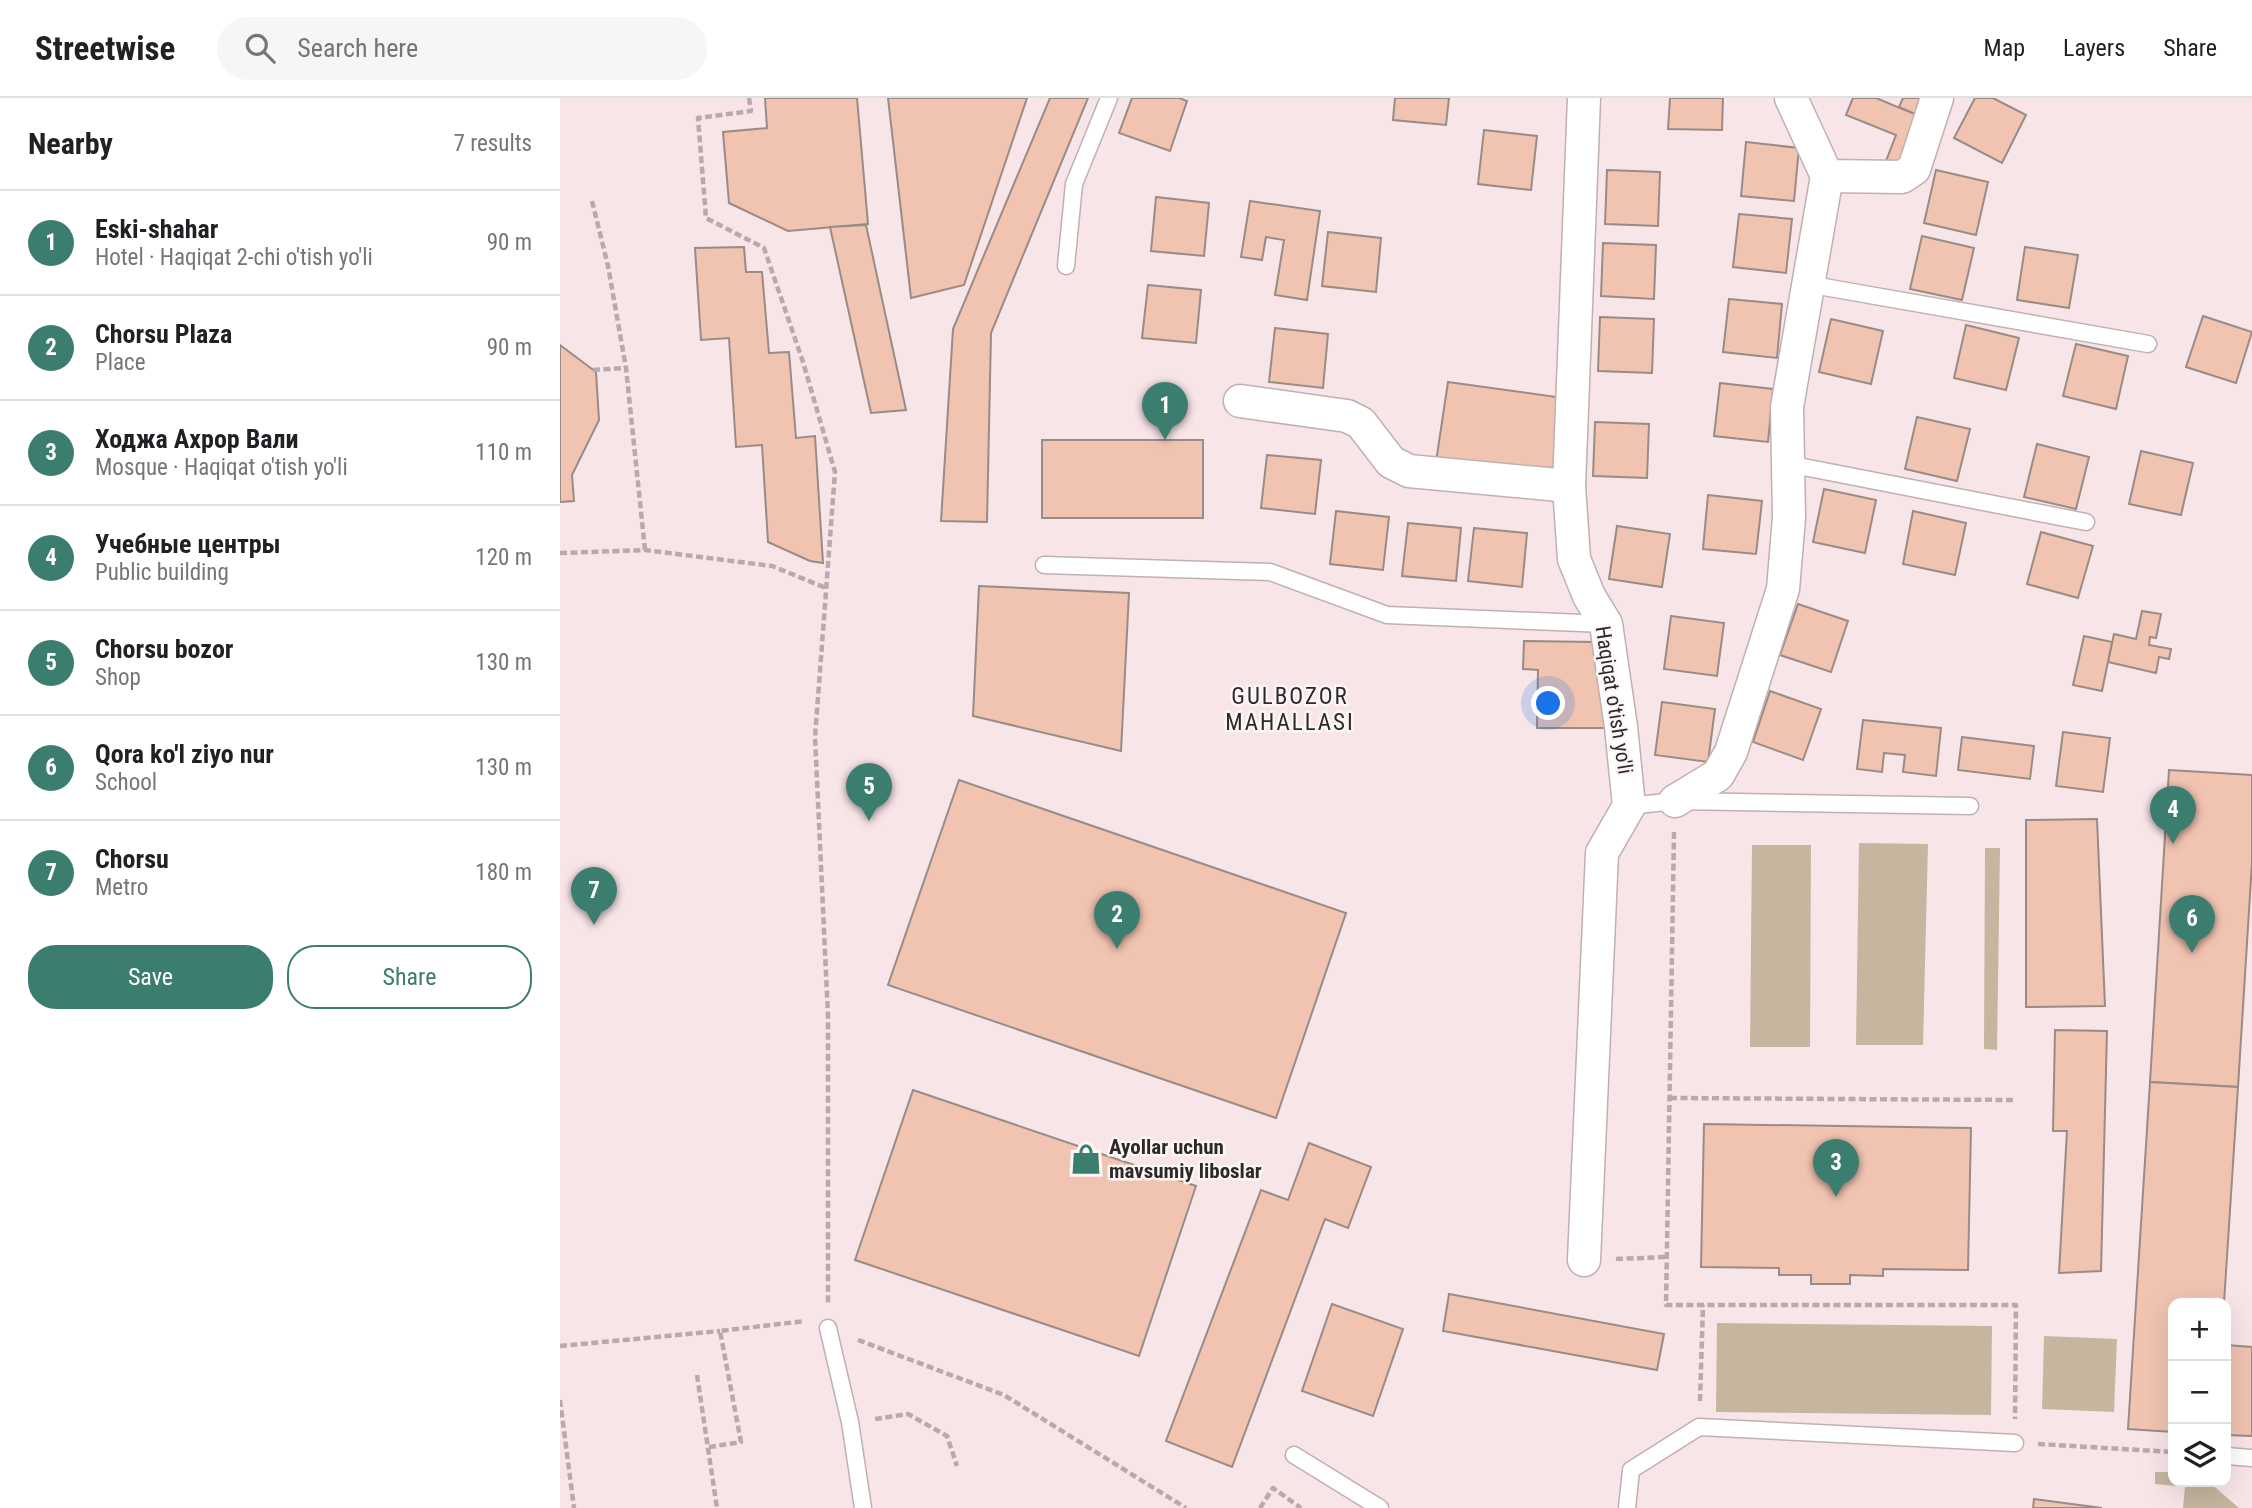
<!DOCTYPE html>
<meta charset="utf-8">
<style>
:root{--surface:#fff;--page:#f6f6f6;--text:#202124;--muted:#757577;--line:#e0e0e0;--accent:#3b7d6f}
body{margin:0;font-family:"Roboto Condensed",sans-serif;background:var(--page);color:var(--text)}
.controls{position:absolute;right:21px;bottom:21px;display:grid;overflow:hidden;border-radius:14px;box-shadow:0 7px 28px #0002}
.controls button{width:63px;height:63px;display:grid;place-items:center;padding:0;border:0;border-bottom:2px solid var(--line);background:var(--surface);color:var(--text);font:35px sans-serif}
.you{position:absolute;left:989px;top:606px;width:24px;height:24px;margin:-18px;border:5px solid #fff;border-radius:50%;background:#1a73e8;box-shadow:0 0 0 10px #1a73e833}
.badge{display:grid;place-items:center;width:46px;height:46px;border-radius:50%;background:var(--accent);color:#fff;font-size:23px;font-weight:700}
.pin{position:absolute;translate:-50% -58px;filter:drop-shadow(0 2px 4px #0008)}
.pin::after{content:'';position:absolute;top:37px;width:24px;height:21px;background:inherit;clip-path:polygon(0 0,100% 0,50% 100%)}
.list{margin:0;padding:0;list-style:none}
h2{display:flex;justify-content:space-between;align-items:center;height:91px;margin:0;padding:0 28px;font-size:30px}
h2 small{font-size:23px;font-weight:400;color:var(--muted)}
.list li{display:grid;grid-template-columns:46px 1fr auto;gap:21px;align-items:center;box-sizing:border-box;height:105px;padding:0 28px;border-top:2px solid var(--line)}
.list b{display:block;font-size:26px;white-space:nowrap}
.list p{margin:0;font-size:23px;white-space:nowrap;color:var(--muted)}
.list em{font-size:23px;font-style:normal;color:var(--muted)}
.actions{display:flex;gap:14px;padding:21px 28px}
.actions a{flex:1;padding:16px 0;border:2px solid var(--accent);border-radius:28px;text-align:center;font-size:24px;color:var(--accent)}
.actions .main{background:var(--accent);color:#fff}
.icon{flex:none;width:38px;height:38px;fill:none;stroke:currentColor;stroke-width:2;stroke-linecap:round;stroke-linejoin:round}
.map{position:relative;flex:none;width:1692px;height:1410px;overflow:hidden}
header{display:flex;align-items:center;gap:42px;box-sizing:border-box;height:98px;padding:0 35px;background:var(--surface);border-bottom:2px solid var(--line)}
header strong{font-size:33px}
nav{display:flex;gap:38px;margin-inline-start:auto;font-size:24px}
.search{width:490px;height:63px;background:var(--page);display:flex;align-items:center;gap:18px;box-sizing:border-box;padding:0 24px;border-radius:38px;color:var(--muted);font-size:26px}
main{display:flex}
aside{flex:1;background:var(--surface)}
.map>svg:first-child{display:block}
.green{fill:#c6b6a0}
.building{fill:#f1c3b1;stroke:#998b85;stroke-width:2}
.lines{fill:none;stroke-linecap:round;stroke-linejoin:round}
.lane-casing{stroke:#c1b0b2;stroke-width:19}
.street-casing{stroke:#c1b0b2;stroke-width:35}
.path{stroke:#b9a9ac;stroke-width:4.5;stroke-dasharray:7 3.5;stroke-linecap:butt}
.lane{stroke:#fff;stroke-width:16}
.street{stroke:#fff;stroke-width:32}
.labels{text-anchor:middle;dominant-baseline:central;stroke-width:5;stroke-linejoin:round;paint-order:stroke}
.street-label{font-size:21px;fill:#2f2829;stroke:#fdf6f7}
.poi-label{font-size:21px;font-weight:bold;fill:#2f2829;stroke:#fdf6f7;text-anchor:start}
.neighbourhood-label{font-size:23px;letter-spacing:2px;fill:#2f2829;stroke:#fdf6f7}
</style>
<header>
<strong>Streetwise</strong>
<div class="search"><svg class="icon" aria-label="search" viewBox="0 0 24 24"><circle cx="10" cy="10" r="6"/><path d="M15 15l6 6"/></svg>Search here</div>
<nav><a>Map</a><a>Layers</a><a>Share</a></nav>
</header>
<main>
<aside>
<h2>Nearby<small>7 results</small></h2>
<ul class="list">
<li><span class="badge">1</span><div><b>Eski-shahar</b><p>Hotel · Haqiqat 2-chi o'tish yo'li</p></div><em>90 m</em></li>
<li><span class="badge">2</span><div><b>Chorsu Plaza</b><p>Place</p></div><em>90 m</em></li>
<li><span class="badge">3</span><div><b>Ходжа Ахрор Вали</b><p>Mosque · Haqiqat o'tish yo'li</p></div><em>110 m</em></li>
<li><span class="badge">4</span><div><b>Учебные центры</b><p>Public building</p></div><em>120 m</em></li>
<li><span class="badge">5</span><div><b>Chorsu bozor</b><p>Shop</p></div><em>130 m</em></li>
<li><span class="badge">6</span><div><b>Qora ko'l ziyo nur</b><p>School</p></div><em>130 m</em></li>
<li><span class="badge">7</span><div><b>Chorsu</b><p>Metro</p></div><em>180 m</em></li>
</ul>
<div class="actions"><a class="main">Save</a><a>Share</a></div>
</aside>
<div class="map">
<svg width="1692" height="1410" viewBox="0 0 1692 1410">
<rect width="100%" height="100%" fill="#f8e5e8"/>
<g class="green">
<polygon points="1299,745 1368,746 1363,947 1296,947"/>
<polygon points="1192,747 1251,747 1250,949 1190,949"/>
<polygon points="1425,750 1440,750 1437,952 1424,951"/>
<polygon points="1157,1225 1432,1228 1431,1317 1156,1314"/>
<polygon points="1484,1238 1557,1241 1554,1314 1482,1311"/>
<polygon points="1595,1374 1613,1374 1613,1384 1649,1384 1679,1410 1623,1410 1625,1389 1595,1386"/>
</g>
<g class="building">
<polygon points="205,0 297,0 308,126 228,133 169,105 163,34 207,30"/>
<polygon points="328,0 467,0 404,187 351,200"/>
<polygon points="490,0 528,0 431,235 427,424 381,423 393,231"/>
<polygon points="572,0 619,0 627,3 610,53 559,35"/>
<polygon points="835,0 889,0 886,27 833,22"/>
<polygon points="1110,0 1163,0 1162,32 1108,31"/>
<polygon points="1293,0 1316,0 1362,19 1350,67 1326,63 1336,37 1286,17"/>
<polygon points="1343,0 1370,0 1362,19 1339,9"/>
<polygon points="1415,0 1433,0 1466,17 1442,65 1394,40"/>
<polygon points="924,32 977,38 971,92 918,86"/>
<polygon points="1186,44 1239,50 1234,103 1181,98"/>
<polygon points="1047,72 1100,74 1098,128 1045,126"/>
<polygon points="1376,72 1428,84 1416,137 1364,125"/>
<polygon points="596,99 649,105 644,158 591,153"/>
<polygon points="690,103 760,113 747,202 715,197 724,142 706,139 702,162 681,159"/>
<polygon points="1179,116 1232,121 1226,175 1173,169"/>
<polygon points="306,127 346,312 311,315 270,129"/>
<polygon points="768,134 821,140 816,194 762,188"/>
<polygon points="1362,138 1414,150 1402,202 1350,191"/>
<polygon points="1043,145 1096,147 1094,201 1041,198"/>
<polygon points="184,149 186,174 202,174 209,255 229,254 236,340 255,338 263,465 250,463 208,444 202,347 176,349 169,240 141,242 135,150"/>
<polygon points="1465,149 1518,157 1509,210 1457,202"/>
<polygon points="588,187 641,192 636,245 582,240"/>
<polygon points="1169,201 1222,206 1217,260 1163,254"/>
<polygon points="1643,218 1692,234 1676,285 1626,269"/>
<polygon points="1040,219 1094,221 1092,275 1038,273"/>
<polygon points="1271,221 1323,233 1311,286 1259,274"/>
<polygon points="1406,227 1459,240 1446,292 1394,280"/>
<polygon points="715,230 768,236 763,290 709,284"/>
<polygon points="1516,246 1568,258 1556,311 1503,298"/>
<polygon points="0,247 36,274 39,322 12,377 14,403 0,404"/>
<polygon points="888,284 1004,300 992,381 876,364"/>
<polygon points="1160,285 1213,291 1208,344 1154,338"/>
<polygon points="1357,319 1410,331 1397,383 1345,371"/>
<polygon points="1035,324 1089,326 1087,380 1033,378"/>
<rect x="482" y="342" width="161" height="78"/>
<polygon points="1477,346 1529,359 1516,411 1464,399"/>
<polygon points="1581,353 1633,365 1621,417 1569,406"/>
<polygon points="707,357 761,362 755,416 701,410"/>
<polygon points="1264,391 1316,402 1305,455 1253,444"/>
<polygon points="1148,397 1202,403 1196,456 1143,451"/>
<polygon points="776,413 829,419 823,472 770,466"/>
<polygon points="1353,413 1406,425 1395,477 1343,466"/>
<polygon points="848,425 901,430 896,483 842,478"/>
<polygon points="1057,428 1110,436 1102,489 1049,481"/>
<polygon points="914,430 967,435 962,489 908,483"/>
<polygon points="1481,434 1533,448 1518,500 1467,486"/>
<polygon points="419,488 569,495 561,653 413,618"/>
<polygon points="1238,506 1288,523 1271,574 1220,557"/>
<polygon points="1582,513 1601,516 1596,540 1590,539 1589,547 1611,551 1609,561 1599,559 1596,575 1548,564 1554,536 1576,541"/>
<polygon points="1111,518 1164,525 1157,578 1104,571"/>
<polygon points="1524,538 1552,544 1542,593 1513,587"/>
<polygon points="964,543 1036,544 1047,630 977,630 978,572 963,571"/>
<polygon points="1210,593 1261,611 1243,662 1193,644"/>
<polygon points="1102,604 1155,611 1148,664 1095,657"/>
<polygon points="1303,622 1381,630 1376,678 1343,674 1345,657 1324,655 1322,674 1297,671"/>
<polygon points="1503,634 1550,640 1543,694 1496,688"/>
<polygon points="1402,639 1474,648 1470,681 1398,672"/>
<polygon points="1609,672 1692,677 1692,765 1678,989 1590,984"/>
<polygon points="399,682 786,815 716,1020 328,887"/>
<polygon points="1537,721 1545,908 1466,909 1466,722"/>
<polygon points="1495,932 1547,933 1541,1173 1499,1175 1507,1033 1493,1033"/>
<polygon points="1590,984 1678,989 1664,1205 1613,1205 1613,1334 1568,1331"/>
<polygon points="353,992 636,1088 579,1258 295,1162"/>
<polygon points="1144,1026 1411,1030 1408,1172 1323,1171 1323,1178 1290,1177 1290,1186 1251,1186 1251,1177 1219,1177 1219,1170 1141,1169"/>
<polygon points="749,1045 811,1069 788,1130 765,1121 672,1369 606,1343 701,1092 728,1102"/>
<polygon points="889,1196 1104,1236 1097,1272 883,1233"/>
<polygon points="772,1206 843,1231 813,1318 742,1293"/>
<polygon points="1666,1247 1692,1249 1692,1338 1666,1337"/>
<polygon points="1474,1401 1542,1410 1473,1410"/>
</g>
<g class="lines">
<defs>
<g id="lane">
<polyline points="506,168 514,86 549,0"/>
<polyline points="1247,186 1588,246"/>
<polyline points="1228,366 1526,424"/>
<polyline points="484,467 710,474 827,517 1046,526"/>
<polyline points="1069,708 1115,703 1410,708"/>
<polyline points="268,1230 290,1324 303,1410"/>
<polyline points="734,1357 820,1410"/>
<polyline points="1666,1358 1692,1360"/>
<polyline points="1067,1410 1071,1372 1139,1329 1455,1345"/>
</g>
<g id="street">
<polyline points="1231,0 1267,78 1342,79 1354,71 1377,0"/>
<polyline points="680,303 787,318 801,325 831,364 849,373 1009,388"/>
<polyline points="1115,703 1158,677 1171,654 1223,491 1229,420 1227,309 1267,78"/>
<polyline points="1024,1162 1042,755 1069,708 1061,629 1046,526 1029,498 1014,461 1009,388 1024,0"/>
</g>
</defs>
<use href="#lane" class="lane-casing"/>
<use href="#street" class="street-casing"/>
<g class="path">
<polyline points="189,0 191,13 138,20 146,120 204,150 243,264 275,374 255,639 268,918 268,1205"/>
<polyline points="32,103 48,168 66,270 85,452"/>
<polyline points="33,272 66,270"/>
<polyline points="0,455 85,452 212,468 266,490"/>
<polyline points="1114,734 1106,1207 1456,1207 1455,1321"/>
<polyline points="1110,1000 1455,1002"/>
<polyline points="1056,1161 1107,1159"/>
<polyline points="298,1242 444,1297 626,1410"/>
<polyline points="0,1248 160,1233"/>
<polyline points="137,1277 157,1410"/>
<polyline points="0,1302 14,1410"/>
<polyline points="1140,1303 1143,1207"/>
<polyline points="315,1321 348,1316 387,1338 397,1368"/>
<polyline points="1478,1346 1613,1354"/>
<polyline points="149,1349 181,1344 160,1233 245,1223"/>
<polyline points="700,1410 713,1390 741,1410"/>
</g>
<use href="#lane" class="lane"/>
<use href="#street" class="street"/>
</g>
<defs>
<symbol id="shop-bare" viewBox="-9 -9 18 18"><path d="M-5-2.5h2.3a2.7 3.5 0 0 1 5.4 0H5L5.5 6h-11ZM-1.5-2.5h3a1.5 2.3 0 0 0-3 0Z" fill="#3b7d6f" stroke="#fdf6f7" stroke-width="2.5" paint-order="stroke"/></symbol>
</defs>
<g fill-rule="evenodd">
<use href="#shop-bare" x="504" y="1039" width="44" height="44"/>
</g>
<g class="labels">
<g class="street-label">
<text transform="translate(1054 602) rotate(81)">Haqiqat o'tish yo'li</text>
</g>
<g class="poi-label">
<text x="549" y="1049">Ayollar uchun<tspan x="549" dy="24">mavsumiy liboslar</tspan></text>
</g>
<g class="neighbourhood-label">
<text x="730" y="598">GULBOZOR<tspan x="730" dy="26">MAHALLASI</tspan></text>
</g>
</g>
</svg>
<div class="controls">
<button>+</button>
<button>−</button>
<button><svg class="icon" aria-label="layers" viewBox="0 0 24 24"><path d="M12 4l9 5-9 5-9-5zM3 14l9 5 9-5"/></svg></button>
</div>
<div class="you"></div>
<div class="pin badge" style="left:605px;top:342px">1</div>
<div class="pin badge" style="left:557px;top:851px">2</div>
<div class="pin badge" style="left:1276px;top:1099px">3</div>
<div class="pin badge" style="left:1613px;top:746px">4</div>
<div class="pin badge" style="left:309px;top:723px">5</div>
<div class="pin badge" style="left:1632px;top:855px">6</div>
<div class="pin badge" style="left:34px;top:827px">7</div>
</div>
</main>
